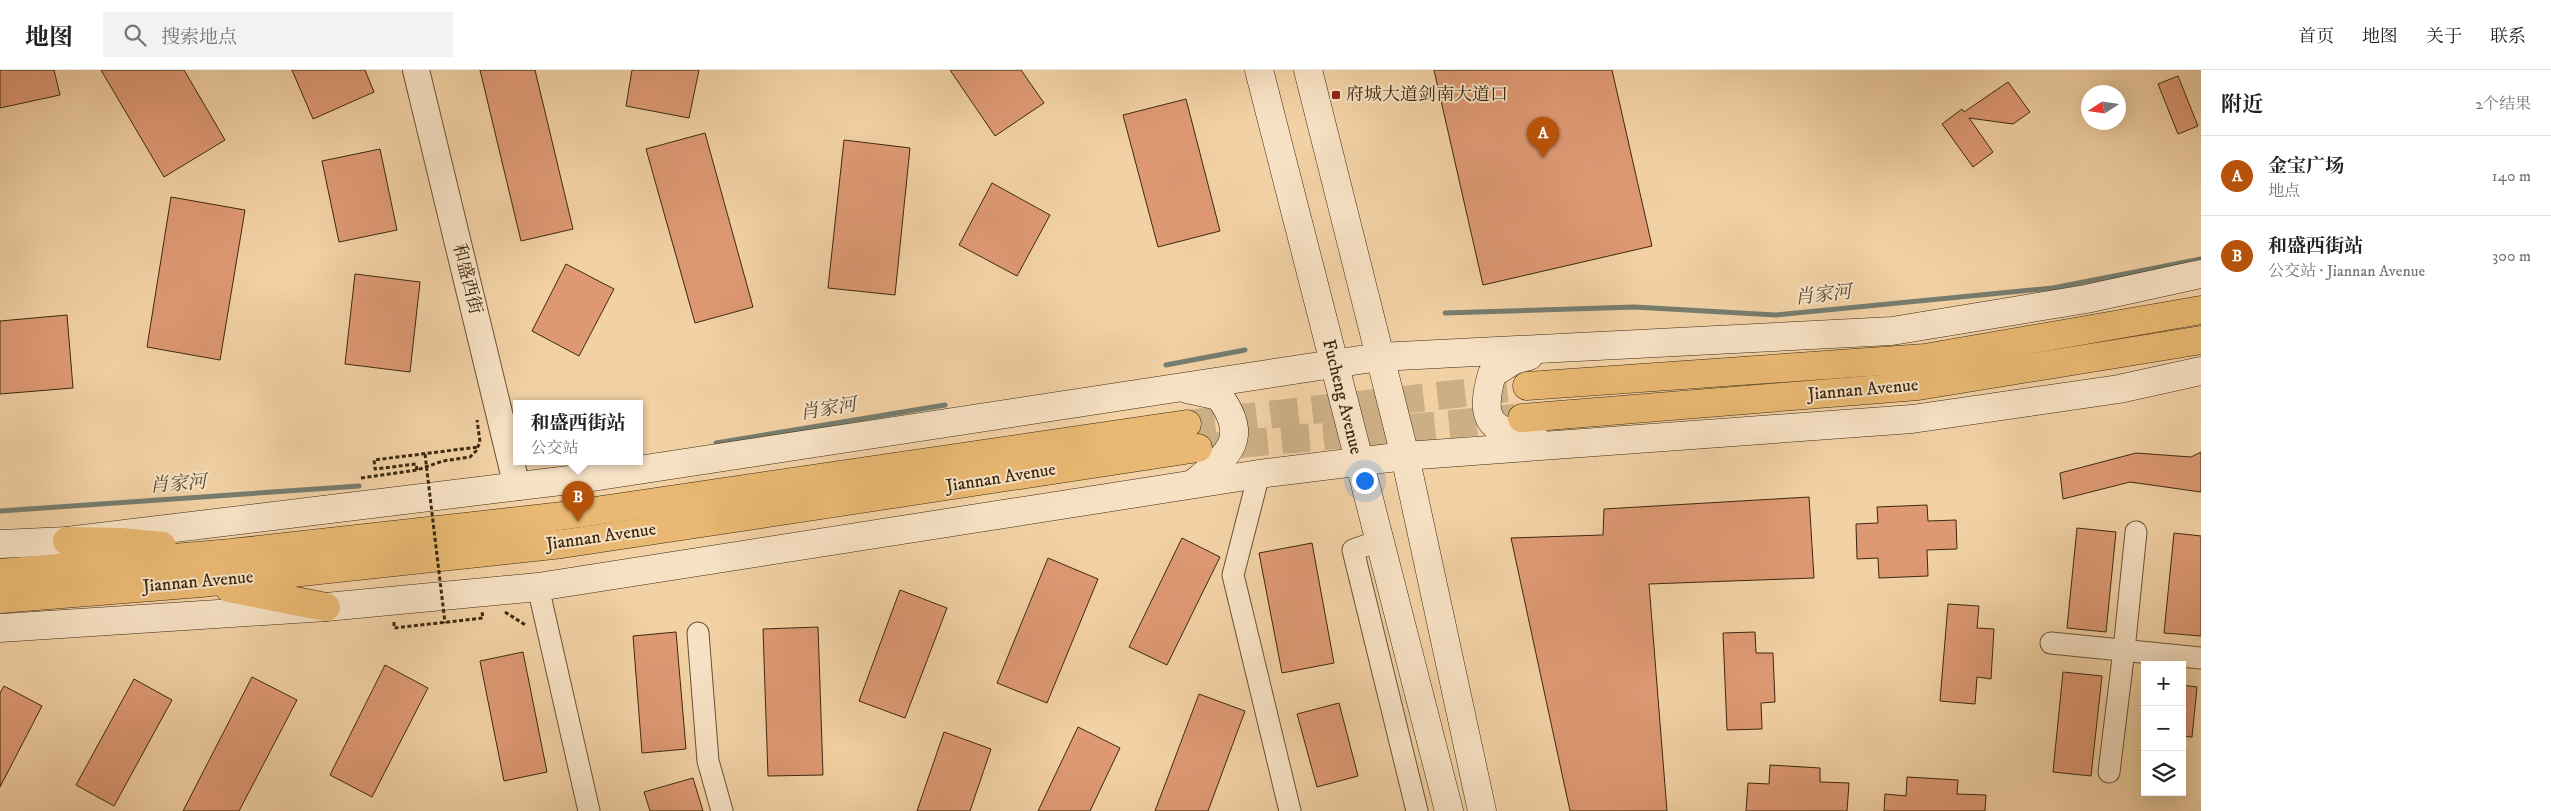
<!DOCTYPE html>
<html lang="zh">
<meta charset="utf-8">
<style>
:root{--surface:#fff;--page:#f2f2f2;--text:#222;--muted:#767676;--line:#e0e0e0;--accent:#b45309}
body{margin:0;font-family:"IM FELL DW Pica","Noto Serif SC",serif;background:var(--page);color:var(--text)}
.controls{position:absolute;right:15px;bottom:15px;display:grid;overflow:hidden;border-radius:0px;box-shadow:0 5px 20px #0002}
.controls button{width:45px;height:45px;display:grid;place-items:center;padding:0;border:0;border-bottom:1px solid var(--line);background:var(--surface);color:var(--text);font:25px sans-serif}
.compass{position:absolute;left:2081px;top:15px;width:45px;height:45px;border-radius:50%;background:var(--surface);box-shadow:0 5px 20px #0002;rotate:258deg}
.you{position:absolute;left:1364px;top:410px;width:18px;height:18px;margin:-12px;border:4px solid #fff;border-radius:50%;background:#1a73e8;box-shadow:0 0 0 8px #1a73e833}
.badge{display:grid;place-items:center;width:32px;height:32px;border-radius:50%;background:var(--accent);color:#fff;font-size:16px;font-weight:700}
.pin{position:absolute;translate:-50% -41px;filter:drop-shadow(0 1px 2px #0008)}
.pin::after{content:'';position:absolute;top:26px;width:18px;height:15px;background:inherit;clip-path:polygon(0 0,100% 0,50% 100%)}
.popup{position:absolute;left:513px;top:330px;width:130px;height:65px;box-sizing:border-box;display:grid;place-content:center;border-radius:0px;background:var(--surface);filter:drop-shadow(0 1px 4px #0005);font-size:16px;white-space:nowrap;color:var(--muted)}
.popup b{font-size:19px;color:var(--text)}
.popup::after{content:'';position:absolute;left:50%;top:100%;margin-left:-10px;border:10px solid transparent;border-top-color:var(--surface)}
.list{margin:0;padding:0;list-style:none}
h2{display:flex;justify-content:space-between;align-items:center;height:65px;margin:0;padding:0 20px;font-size:21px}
h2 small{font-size:16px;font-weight:400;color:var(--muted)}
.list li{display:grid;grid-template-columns:32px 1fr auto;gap:15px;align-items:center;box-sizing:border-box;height:80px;padding:0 20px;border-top:1px solid var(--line)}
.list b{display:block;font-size:19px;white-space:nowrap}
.list p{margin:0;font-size:16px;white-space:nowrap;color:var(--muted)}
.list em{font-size:16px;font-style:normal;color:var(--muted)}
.icon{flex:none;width:28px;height:28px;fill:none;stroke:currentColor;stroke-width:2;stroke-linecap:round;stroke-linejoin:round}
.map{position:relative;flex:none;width:2201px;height:741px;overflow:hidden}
header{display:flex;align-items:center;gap:30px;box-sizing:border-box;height:70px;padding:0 25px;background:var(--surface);border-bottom:1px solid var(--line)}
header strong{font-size:24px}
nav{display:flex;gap:28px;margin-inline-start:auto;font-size:18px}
.search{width:350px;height:45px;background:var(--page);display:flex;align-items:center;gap:12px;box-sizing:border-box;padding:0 18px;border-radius:0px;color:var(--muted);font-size:19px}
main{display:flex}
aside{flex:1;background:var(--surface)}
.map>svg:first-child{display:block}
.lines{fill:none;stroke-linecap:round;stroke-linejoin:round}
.stream{stroke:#767d6f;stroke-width:5}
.building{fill:#de9973;stroke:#3b290f}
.trunk-tunnel{stroke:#cdaf86;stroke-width:28;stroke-dasharray:28 14;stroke-linecap:butt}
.minor-casing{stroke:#695334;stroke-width:23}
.tertiary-casing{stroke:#695334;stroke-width:28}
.secondary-casing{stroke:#3b290f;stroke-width:29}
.trunk-casing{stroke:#3b290f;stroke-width:29}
.path{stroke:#3b290f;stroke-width:3;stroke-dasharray:4 2.5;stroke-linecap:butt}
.minor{stroke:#f7e1c4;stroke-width:21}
.tertiary{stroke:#f7e1c4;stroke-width:26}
.secondary{stroke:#f7e1c4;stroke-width:28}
.trunk{stroke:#e9b872;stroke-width:28}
.path-bridge{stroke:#3b290f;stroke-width:3;stroke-dasharray:4 2.5;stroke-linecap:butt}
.poi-dot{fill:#8f2418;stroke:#f7e1c4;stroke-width:2}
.labels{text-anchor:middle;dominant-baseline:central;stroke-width:4;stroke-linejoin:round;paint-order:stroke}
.poi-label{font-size:18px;fill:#3b290f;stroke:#f7e1c4;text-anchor:start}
.street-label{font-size:18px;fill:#3b290f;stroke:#f7e1c4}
.water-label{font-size:19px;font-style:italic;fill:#544c37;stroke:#f7e1c4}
</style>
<header>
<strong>地图</strong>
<div class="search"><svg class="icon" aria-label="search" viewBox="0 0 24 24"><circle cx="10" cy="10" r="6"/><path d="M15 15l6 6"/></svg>搜索地点</div>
<nav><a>首页</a><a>地图</a><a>关于</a><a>联系</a></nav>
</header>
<main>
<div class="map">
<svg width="2201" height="741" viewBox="0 0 2201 741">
<rect width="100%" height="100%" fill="#f2d1a4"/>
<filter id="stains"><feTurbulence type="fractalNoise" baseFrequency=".004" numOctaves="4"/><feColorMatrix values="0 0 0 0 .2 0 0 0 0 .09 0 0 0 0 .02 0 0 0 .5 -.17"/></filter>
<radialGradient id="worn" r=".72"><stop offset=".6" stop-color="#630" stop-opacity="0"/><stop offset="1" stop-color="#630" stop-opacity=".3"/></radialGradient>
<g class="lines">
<g class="stream">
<polyline points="1445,243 1634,237 1776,245 2053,218 2201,189"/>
<polyline points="1166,295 1245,280"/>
<polyline points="716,373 945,335"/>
<polyline points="0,441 359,416"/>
</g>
</g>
<g class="building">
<polygon points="0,0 54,0 60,25 0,38"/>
<polygon points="101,0 184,0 225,70 164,107"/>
<polygon points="292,0 365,0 374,22 313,49"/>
<polygon points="480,0 535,0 573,159 521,171"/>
<polygon points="632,0 699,0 689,48 626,36"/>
<polygon points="950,0 1021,0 1044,33 995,66"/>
<polygon points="1434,0 1612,0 1652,176 1483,215"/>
<polygon points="2178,6 2198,56 2178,64 2158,14"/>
<polygon points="2008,12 2030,42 2013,54 1969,48 1993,82 1973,97 1942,54 1962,39 1964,42"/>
<polygon points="1186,29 1220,161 1158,177 1123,45"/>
<polygon points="705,63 753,237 695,253 646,79"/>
<polygon points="844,70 910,78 895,225 828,218"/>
<polygon points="380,79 397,160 339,172 322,91"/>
<polygon points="992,113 1050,145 1017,206 959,175"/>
<polygon points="171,127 245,140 220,290 147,277"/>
<polygon points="566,194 614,219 579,286 532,261"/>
<polygon points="355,204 420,212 410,302 345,294"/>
<polygon points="67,245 73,318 0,324 0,251"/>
<polygon points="2201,382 2201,422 2130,412 2063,429 2060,403 2136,383 2191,387"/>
<polygon points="1809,427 1814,508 1649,514 1667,741 1570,741 1511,468 1603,465 1604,439"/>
<polygon points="1927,435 1928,451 1956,450 1957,479 1927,480 1928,506 1879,508 1878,488 1857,489 1856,454 1878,453 1877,437"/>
<polygon points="2077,458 2116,462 2106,562 2067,558"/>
<polygon points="2174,463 2201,466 2201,566 2164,563"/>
<polygon points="1182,468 1220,487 1167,595 1129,577"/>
<polygon points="1312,473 1334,593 1282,603 1259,483"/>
<polygon points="1048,488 1098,509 1047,633 997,613"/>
<polygon points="900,520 947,538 905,648 859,631"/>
<polygon points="1948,534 1979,536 1977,558 1994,559 1991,609 1977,607 1975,634 1940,631"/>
<polygon points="818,557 823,705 768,706 763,559"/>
<polygon points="676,562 686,679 642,683 633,566"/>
<polygon points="1755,562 1756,583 1773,583 1775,632 1761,633 1762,659 1727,660 1723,563"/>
<polygon points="523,582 547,702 504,711 480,591"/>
<polygon points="385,595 428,618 372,727 330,705"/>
<polygon points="2063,602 2102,606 2091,706 2053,702"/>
<polygon points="252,607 297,630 239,741 183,741"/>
<polygon points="134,609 172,630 114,736 76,715"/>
<polygon points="2182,615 2197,617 2192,667 2182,666"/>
<polygon points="4,616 42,636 0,717 0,623"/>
<polygon points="1199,624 1245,641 1208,741 1155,741"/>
<polygon points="1339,633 1358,706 1317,717 1297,644"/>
<polygon points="1078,657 1120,678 1090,741 1038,741"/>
<polygon points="944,662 991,679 970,741 917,741"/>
<polygon points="1770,695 1820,698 1820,712 1849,713 1847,741 1746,741 1748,713 1769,714"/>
<polygon points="1907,707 1958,710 1957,724 1986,725 1985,741 1884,741 1885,724 1906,726"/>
<polygon points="693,708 703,741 650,741 644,722"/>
</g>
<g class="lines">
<g class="trunk-tunnel">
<polyline points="1187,354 1527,316"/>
<polyline points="1198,378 1515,348"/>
</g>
<defs>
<g id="minor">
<polyline points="1259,404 1233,505 1290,741"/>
<polyline points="1379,471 1353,480 1417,741"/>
<polyline points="538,517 589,741"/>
<polyline points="698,563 708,691 722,741"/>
<polyline points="2051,573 2201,588"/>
<polyline points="2109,702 2124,580 2136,462"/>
</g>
<polyline id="tertiary" points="416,0 517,417"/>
<g id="secondary">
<polyline points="1259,0 1449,741"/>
<polyline points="1308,0 1405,386 1482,741"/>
<path d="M 1529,286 L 1514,290 L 1492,304 C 1478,352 1491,361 1537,371"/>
<path d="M 1187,319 L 1219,326 C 1251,369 1228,385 1194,413"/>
<polyline points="0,474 67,471 586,408 1379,287 1892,261 2086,229 2201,204"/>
<polyline points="0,558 326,537 538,517 1259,404 1405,386 1912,349 2119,319 2201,301"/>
</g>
<g id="trunk">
<polyline points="1527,316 1925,288 2201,240"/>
<polyline points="1522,348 1918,316 2201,270"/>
<polyline points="67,471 121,472 162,476"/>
<polyline points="0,503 231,483 554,447 1187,354"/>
<polyline points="229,518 326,537"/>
<polyline points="0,529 201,513 562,474 1198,378"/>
</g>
</defs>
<use href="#minor" class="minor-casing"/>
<use href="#tertiary" class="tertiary-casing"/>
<use href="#secondary" class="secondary-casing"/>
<use href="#trunk" class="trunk-casing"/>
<g class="path">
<polyline points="417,400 416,394 375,399 374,390 478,377"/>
<polyline points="361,408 417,400 443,391 470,387 476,381 480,372 477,350"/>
<polyline points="505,542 527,556"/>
<polyline points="394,552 394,558 483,548 482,542"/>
</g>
<use href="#minor" class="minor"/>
<use href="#tertiary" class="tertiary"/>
<use href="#secondary" class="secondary"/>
<use href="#trunk" class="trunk"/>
<polyline class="path-bridge" points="425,384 445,553"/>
</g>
<rect class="poi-dot" x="1331" y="20" width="10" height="10" rx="2.5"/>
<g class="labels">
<g class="poi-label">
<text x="1346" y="25">府城大道剑南大道口</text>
</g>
<g class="street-label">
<text transform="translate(467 209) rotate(76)">和盛西街</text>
<text transform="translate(1863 320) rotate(-5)">Jiannan Avenue</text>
<text transform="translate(1342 327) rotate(76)">Fucheng Avenue</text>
<text transform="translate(1001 408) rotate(-9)">Jiannan Avenue</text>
<text transform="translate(601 467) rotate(-8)">Jiannan Avenue</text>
<text transform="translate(198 512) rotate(-5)">Jiannan Avenue</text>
</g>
<g class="water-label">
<text transform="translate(1823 225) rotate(-6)">肖家河</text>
<text transform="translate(828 339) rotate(-9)">肖家河</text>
<text transform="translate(178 414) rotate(-4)">肖家河</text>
</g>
</g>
<rect width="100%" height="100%" filter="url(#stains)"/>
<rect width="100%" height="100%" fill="url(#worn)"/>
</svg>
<div class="controls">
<button>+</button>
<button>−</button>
<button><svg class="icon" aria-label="layers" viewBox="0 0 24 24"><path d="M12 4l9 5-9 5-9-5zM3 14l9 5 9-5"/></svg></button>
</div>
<svg class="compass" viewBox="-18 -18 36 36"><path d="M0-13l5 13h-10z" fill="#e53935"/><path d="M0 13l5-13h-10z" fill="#767676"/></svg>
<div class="you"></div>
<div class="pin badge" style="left:1543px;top:88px">A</div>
<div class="pin badge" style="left:578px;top:452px">B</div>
<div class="popup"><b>和盛西街站</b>公交站</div>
</div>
<aside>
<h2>附近<small>2个结果</small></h2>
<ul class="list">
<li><span class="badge">A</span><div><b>金宝广场</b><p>地点</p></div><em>140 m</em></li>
<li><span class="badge">B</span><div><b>和盛西街站</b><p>公交站 · Jiannan Avenue</p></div><em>300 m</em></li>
</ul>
</aside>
</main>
